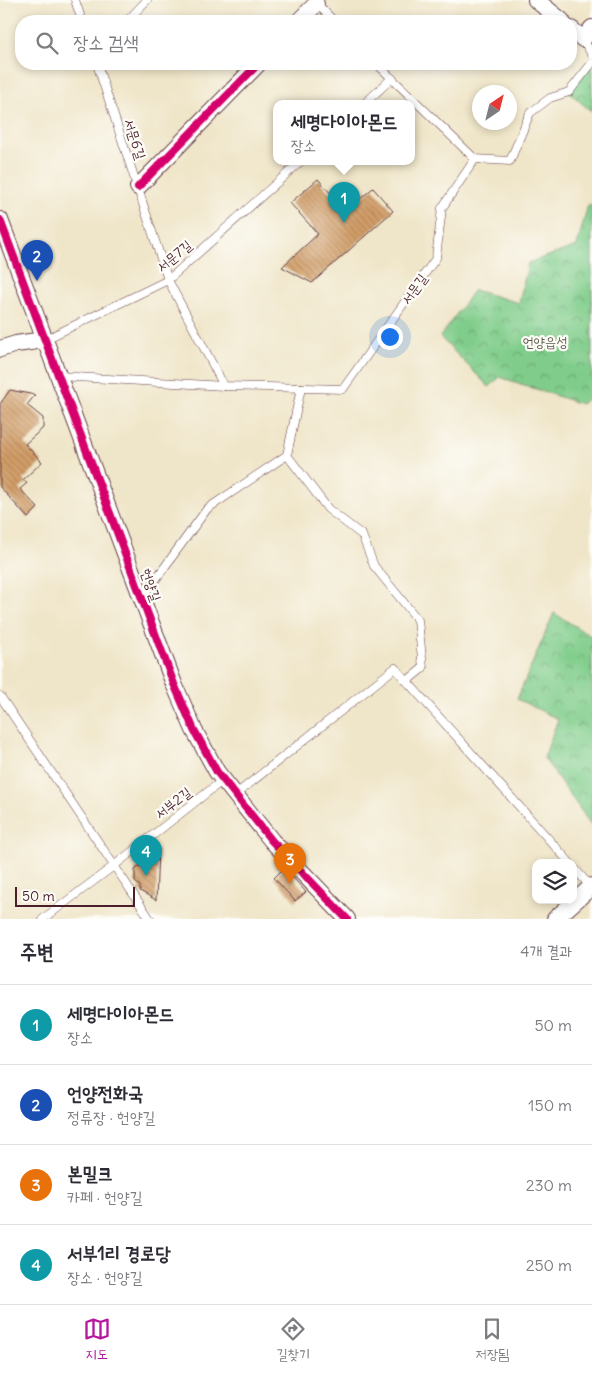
<!DOCTYPE html>
<html lang="ko">
<meta charset="utf-8">
<style>
:root{--surface:#fff;--page:#f7f7f7;--text:#2b2b33;--muted:#7c7c81;--line:#e1e1e2;--accent:#b5179e}
body{margin:0;font-family:Delius,"Poor Story",sans-serif;background:var(--page);color:var(--text)}
.controls{position:absolute;right:15px;bottom:15px;display:grid;overflow:hidden;border-radius:10px;box-shadow:0 2px 8px #0003}
.controls button{width:45px;height:45px;display:grid;place-items:center;padding:0;border:0;border-bottom:1px solid var(--line);background:var(--surface);color:var(--text);font:25px sans-serif}
.compass{position:absolute;left:472px;top:85px;width:45px;height:45px;border-radius:50%;background:var(--surface);box-shadow:0 2px 8px #0003;rotate:35deg}
.scale{position:absolute;left:15px;bottom:12px;width:120px;box-sizing:border-box;padding-left:5px;border:2px solid #4a1f2b;border-top:0;font-size:14px;line-height:18px;white-space:nowrap;color:#4a1f2b;-webkit-text-stroke:4px #fdfcf7;paint-order:stroke}
.you{position:absolute;left:389px;top:336px;width:18px;height:18px;margin:-12px;border:4px solid #fff;border-radius:50%;background:#1a73e8;box-shadow:0 0 0 8px #1a73e833}
.badge{display:grid;place-items:center;width:32px;height:32px;border-radius:50%;background:var(--accent);color:#fff;font-size:16px;font-weight:700}
.pin{position:absolute;translate:-50% -41px;filter:drop-shadow(0 1px 2px #0008)}
.pin::after{content:'';position:absolute;top:26px;width:18px;height:15px;background:inherit;clip-path:polygon(0 0,100% 0,50% 100%)}
.popup{position:absolute;left:273px;top:100px;width:142px;height:65px;box-sizing:border-box;display:grid;place-content:center;border-radius:10px;background:var(--surface);filter:drop-shadow(0 1px 4px #0005);font-size:16px;white-space:nowrap;color:var(--muted)}
.popup b{font-size:19px;color:var(--text)}
.popup::after{content:'';position:absolute;left:50%;top:100%;margin-left:-10px;border:10px solid transparent;border-top-color:var(--surface)}
.list{margin:0;padding:0;list-style:none}
h2{display:flex;justify-content:space-between;align-items:center;height:65px;margin:0;padding:0 20px;font-size:21px}
h2 small{font-size:16px;font-weight:400;color:var(--muted)}
.list li{display:grid;grid-template-columns:32px 1fr auto;gap:15px;align-items:center;box-sizing:border-box;height:80px;padding:0 20px;border-top:1px solid var(--line)}
.list b{display:block;font-size:19px;white-space:nowrap}
.list p{margin:0;font-size:16px;white-space:nowrap;color:var(--muted)}
.list em{font-size:16px;font-style:normal;color:var(--muted)}
.icon{flex:none;width:28px;height:28px;fill:none;stroke:currentColor;stroke-width:2;stroke-linecap:round;stroke-linejoin:round}
.map{position:relative;flex:none;width:592px;height:919px;overflow:hidden}
.search{position:absolute;background:var(--surface);box-shadow:0 2px 8px #0003;left:15px;right:15px;top:15px;height:55px;display:flex;align-items:center;gap:12px;box-sizing:border-box;padding:0 18px;border-radius:20px;color:var(--muted);font-size:19px}
.sheet{height:385px;background:var(--surface)}
nav{display:flex;justify-content:space-around;align-items:center;box-sizing:border-box;height:70px;border-top:1px solid var(--line);background:var(--surface);font-size:14px;color:var(--muted)}
nav a{display:grid;justify-items:center;gap:2px}
nav .on{color:var(--accent)}
.map>svg:first-child{display:block}
.park{fill:url(#park-crowns);stroke:#65765b}
.building{fill:url(#building-back-hatch)}
.lines{fill:none;stroke-linecap:round;stroke-linejoin:round}
.lane-casing{stroke:#633d43;stroke-width:9}
.street-casing{stroke:#633d43;stroke-width:18}
.lane{stroke:#fff;stroke-width:8}
.street{stroke:#fff;stroke-width:16}
.cycleway-casing{stroke:#fdfcf7;stroke-width:11}
.cycleway{stroke:#d6006c;stroke-width:8}
.labels{text-anchor:middle;dominant-baseline:central;stroke-width:4.5;stroke-linejoin:round;paint-order:stroke}
.street-label{font-size:14px;fill:#4a1f2b;stroke:#fdfcf7}
.park-label{font-size:14px;fill:#5d5c4d;stroke:#fdfcf7}
</style>
<div class="map">
<svg width="592" height="919" viewBox="0 0 592 919">
<defs>
<pattern id="park-crowns" width="20" height="18" patternUnits="userSpaceOnUse" patternTransform="scale(1.25)"><rect width="20" height="18" fill="#80cd8b"/><path d="M2 6a3 3 0 1 1 6 0M12 15a3 3 0 1 1 6 0" fill="none" stroke="#6ba672"/></pattern>
<pattern id="building-back-hatch" width="6" height="6" patternUnits="userSpaceOnUse" patternTransform="scale(1.25)"><rect width="6" height="6" fill="#d29e68"/><path d="M-1 5l2 2M0 0l6 6M5-1l2 2" fill="none" stroke="#ac8056"/></pattern>
</defs>
<rect width="100%" height="100%" fill="#fdfcf7"/>
<filter id="ink" filterUnits="userSpaceOnUse"><feTurbulence type="fractalNoise" baseFrequency=".02" numOctaves="2"/><feDisplacementMap in="SourceGraphic" scale="10" xChannelSelector="R" yChannelSelector="G"/><feConvolveMatrix kernelMatrix="1 2 1 2 8 2 1 2 1" color-interpolation-filters="sRGB"/></filter>
<filter id="wash" filterUnits="userSpaceOnUse"><feTurbulence type="fractalNoise" baseFrequency=".0096" numOctaves="4" result="noise"/><feDisplacementMap in="SourceGraphic" scale="20" xChannelSelector="R" yChannelSelector="G"/><feGaussianBlur stdDeviation="1.12" result="paint"/><feColorMatrix in="noise" values="0 0 0 0 0 0 0 0 0 0 0 0 0 0 0 0 0 1.4 0 .05"/><feComposite in="paint" operator="in"/></filter>
<g filter="url(#wash)">
<rect width="100%" height="100%" fill="#efe5c8"/>
<g class="park">
<polygon points="592,61 592,112 569,92"/>
<polygon points="588,205 592,205 592,394 581,404 500,377 489,387 440,337 474,290 519,303 528,263 577,246"/>
<polygon points="554,613 592,637 592,826 544,758 558,719 517,699"/>
</g>
<g id="blocks">
<g class="building">
<polygon points="318,179 346,211 373,188 393,211 312,283 282,267 318,234 290,203"/>
<polygon points="10,390 35,395 27,405 43,418 43,428 25,444 42,462 23,480 27,483 20,489 38,508 28,518 0,487 0,404"/>
<polygon points="158,850 156,900 140,891 140,886 135,882 135,870 142,864 141,856"/>
<polygon points="284,868 306,892 295,901 274,878"/>
</g>
</g>
</g>
<g filter="url(#ink)">
<use href="#blocks" fill-opacity="0" stroke="#633d43" stroke-width="1"/>
<g class="lines">
<defs>
<g id="lane">
<polyline points="75,0 82,21"/>
<polyline points="316,3 334,21"/>
<polyline points="127,21 147,0"/>
<polyline points="583,39 592,55"/>
<polyline points="97,64 168,280 224,386"/>
<polyline points="377,64 475,159"/>
<polyline points="364,104 392,78"/>
<polyline points="44,340 168,280 300,162"/>
<polyline points="59,376 224,386 343,389 436,258 442,208 475,159 510,161 530,113 550,98 569,92 592,63"/>
<polyline points="287,455 328,509 362,535 374,566 418,620 423,668 407,681"/>
<polyline points="142,598 207,509 287,455 301,388"/>
<polyline points="0,696 150,919"/>
<polyline points="235,795 395,668 570,863"/>
<polyline points="573,867 591,887"/>
<polyline points="43,919 115,865 223,780"/>
</g>
<g id="street">
<polyline points="536,0 562,21"/>
<polyline points="299,21 316,4"/>
<polyline points="571,29 583,39 592,28"/>
<polyline points="138,187 258,64"/>
<polyline points="0,220 174,684 194,730 217,772 272,841 347,919"/>
<polyline points="0,349 16,344 44,340"/>
<polyline points="555,919 592,886"/>
</g>
</defs>
<use href="#lane" class="lane-casing"/>
<use href="#street" class="street-casing"/>
<use href="#lane" class="lane"/>
<use href="#street" class="street"/>
<defs>
<g id="cycleway">
<polyline points="138,187 258,64"/>
<polyline points="0,220 174,684 194,730 217,772 272,841 347,919"/>
</g>
</defs>
<use href="#cycleway" class="cycleway-casing"/>
<use href="#cycleway" class="cycleway"/>
</g>
</g>
<g class="labels">
<g class="street-label">
<text transform="translate(135 139) rotate(72)">서문6길</text>
<text transform="translate(174 256) rotate(-40)">서문7길</text>
<text transform="translate(414 289) rotate(-55)">서문길</text>
<text transform="translate(151 585) rotate(70)">헌양길</text>
<text transform="translate(173 803) rotate(-38)">서부2길</text>
</g>
<g class="park-label">
<text x="545" y="342">언양읍성</text>
</g>
</g>
</svg>
<div class="controls">
<button><svg class="icon" aria-label="layers" viewBox="0 0 24 24"><path d="M12 4l9 5-9 5-9-5zM3 14l9 5 9-5"/></svg></button>
</div>
<svg class="compass" viewBox="-18 -18 36 36"><path d="M0-13l5 13h-10z" fill="#e53935"/><path d="M0 13l5-13h-10z" fill="#7c7c81"/></svg>
<div class="scale">50 m</div>
<div class="you"></div>
<div class="pin badge" style="left:344px;top:223px;background:#0f9aa8">1</div>
<div class="popup"><b>세명다이아몬드</b>장소</div>
<div class="pin badge" style="left:37px;top:281px;background:#1a4fb4">2</div>
<div class="pin badge" style="left:290px;top:884px;background:#e8710a">3</div>
<div class="pin badge" style="left:146px;top:876px;background:#0f9aa8">4</div>
<div class="search"><svg class="icon" aria-label="search" viewBox="0 0 24 24"><circle cx="10" cy="10" r="6"/><path d="M15 15l6 6"/></svg>장소 검색</div>
</div>
<section class="sheet">
<h2>주변<small>4개 결과</small></h2>
<ul class="list">
<li><span class="badge" style="background:#0f9aa8">1</span><div><b>세명다이아몬드</b><p>장소</p></div><em>50 m</em></li>
<li><span class="badge" style="background:#1a4fb4">2</span><div><b>언양전화국</b><p>정류장 · 헌양길</p></div><em>150 m</em></li>
<li><span class="badge" style="background:#e8710a">3</span><div><b>본밀크</b><p>카페 · 헌양길</p></div><em>230 m</em></li>
<li><span class="badge" style="background:#0f9aa8">4</span><div><b>서부1리 경로당</b><p>장소 · 헌양길</p></div><em>250 m</em></li>
</ul>
</section>
<nav>
<a class="on"><svg class="icon" aria-label="map" viewBox="0 0 24 24"><path d="M3 6l6-2 6 2 6-2v14l-6 2-6-2-6 2zM9 4v14M15 6v14"/></svg>지도</a>
<a><svg class="icon" aria-label="directions" viewBox="0 0 24 24"><path d="M12 3l9 9-9 9-9-9zM9 14v-3h6M13 9l2 2-2 2"/></svg>길찾기</a>
<a><svg class="icon" aria-label="saved" viewBox="0 0 24 24"><path d="M7 4h10v16l-5-4-5 4z"/></svg>저장됨</a>
</nav>
